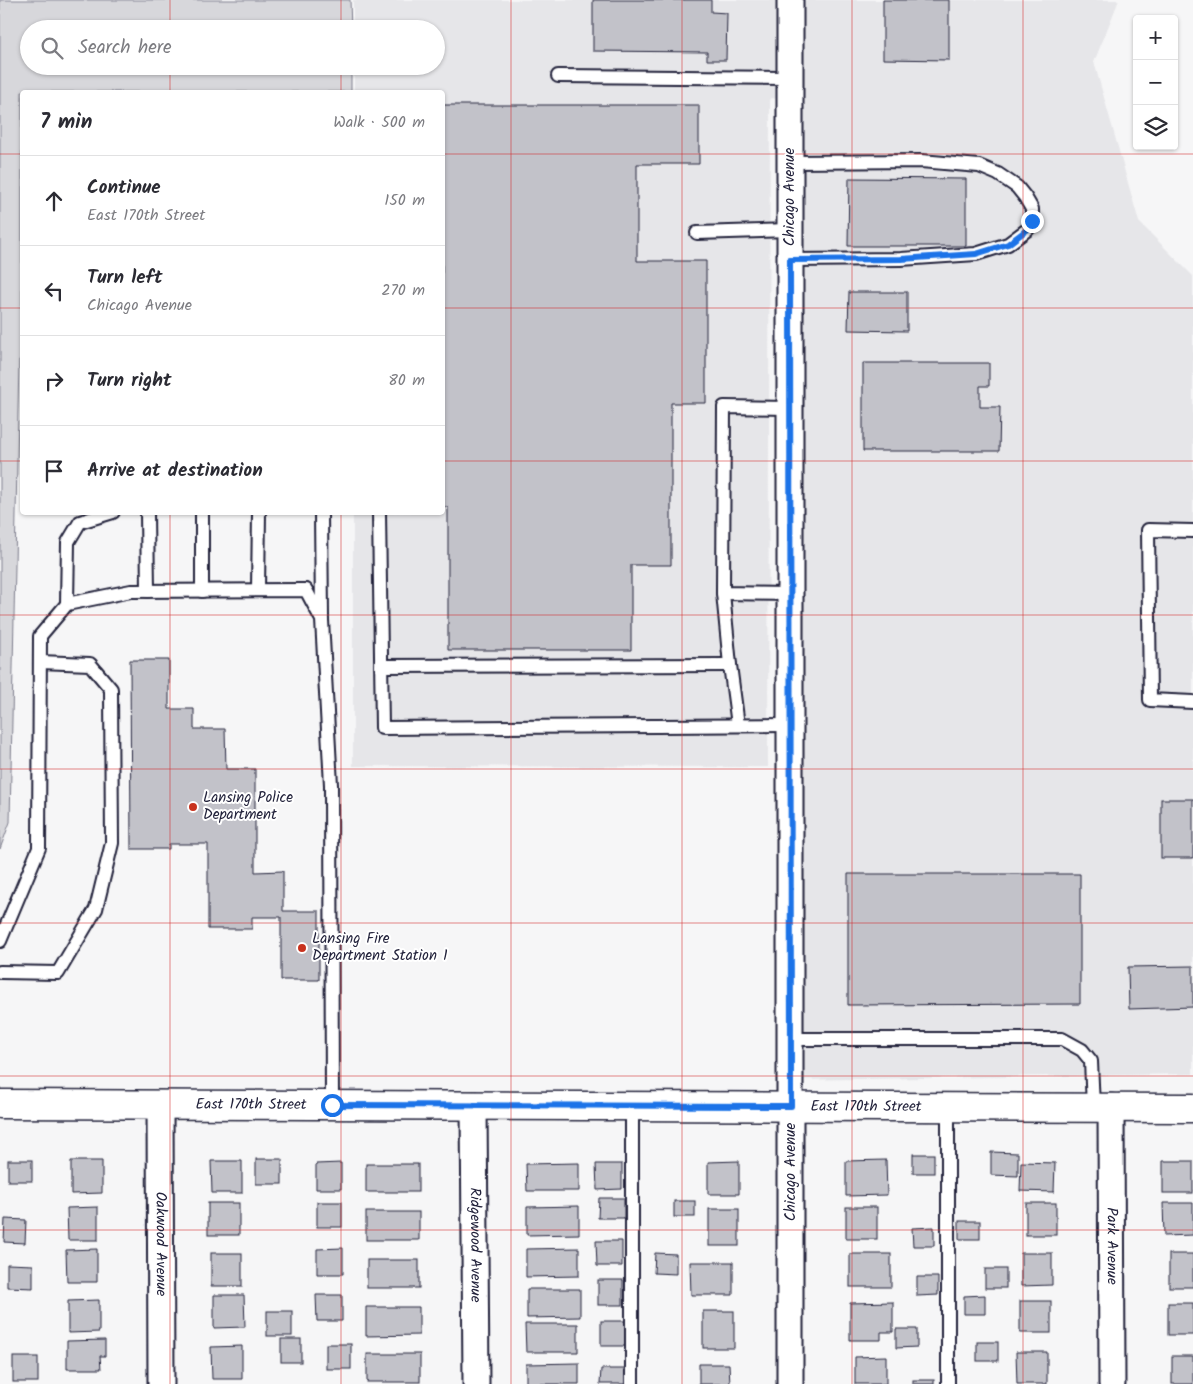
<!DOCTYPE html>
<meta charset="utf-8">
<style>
:root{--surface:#fff;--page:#f7f7f7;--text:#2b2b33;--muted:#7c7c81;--line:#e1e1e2}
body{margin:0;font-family:Kalam,sans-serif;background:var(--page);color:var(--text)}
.controls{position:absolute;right:15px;top:15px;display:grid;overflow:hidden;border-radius:5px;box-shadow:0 1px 4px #0004}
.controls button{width:45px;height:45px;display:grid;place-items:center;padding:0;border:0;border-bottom:1px solid var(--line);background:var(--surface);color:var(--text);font:25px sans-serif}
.stop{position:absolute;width:15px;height:15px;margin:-11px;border:4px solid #1a73e8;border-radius:50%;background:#fff}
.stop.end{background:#1a73e8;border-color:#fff;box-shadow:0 1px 5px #0008}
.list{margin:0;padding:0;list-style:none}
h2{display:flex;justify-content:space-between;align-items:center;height:65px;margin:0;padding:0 20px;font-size:21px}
h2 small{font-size:16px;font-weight:400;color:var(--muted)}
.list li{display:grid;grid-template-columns:32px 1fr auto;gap:15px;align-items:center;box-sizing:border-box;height:90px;padding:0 20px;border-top:1px solid var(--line)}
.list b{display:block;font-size:19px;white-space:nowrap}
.list p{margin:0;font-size:16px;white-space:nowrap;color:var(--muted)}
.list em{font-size:16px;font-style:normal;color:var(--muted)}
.icon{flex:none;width:28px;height:28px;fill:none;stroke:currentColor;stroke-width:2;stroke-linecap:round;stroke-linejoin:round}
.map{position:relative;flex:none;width:1193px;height:1384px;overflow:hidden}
.search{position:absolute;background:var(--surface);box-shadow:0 1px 4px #0004;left:20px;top:20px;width:425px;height:55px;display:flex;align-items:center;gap:12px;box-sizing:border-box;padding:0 18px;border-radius:28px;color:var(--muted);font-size:19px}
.panel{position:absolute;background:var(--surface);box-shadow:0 1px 4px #0004;left:20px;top:90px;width:425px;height:425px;border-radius:5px}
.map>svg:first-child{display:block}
.built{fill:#e6e6e9}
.green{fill:#d7d7db;stroke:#7c7c8b}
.building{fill:#c2c2c9;stroke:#22223b}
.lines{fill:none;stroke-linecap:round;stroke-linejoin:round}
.service-casing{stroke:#22223b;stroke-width:16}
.minor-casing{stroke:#22223b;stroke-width:29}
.tertiary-casing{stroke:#22223b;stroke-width:31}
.service{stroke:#fff;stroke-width:12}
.minor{stroke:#fff;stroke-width:25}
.tertiary{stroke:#fff;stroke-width:28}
.route{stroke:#1a73e8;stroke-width:6}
.grid{fill:none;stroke:#d62828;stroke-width:1;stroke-opacity:0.55}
.poi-dot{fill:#c8321e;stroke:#fff;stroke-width:2}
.labels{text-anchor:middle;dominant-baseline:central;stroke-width:4;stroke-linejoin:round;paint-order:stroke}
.street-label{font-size:15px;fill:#22223b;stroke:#fff}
.poi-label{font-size:15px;fill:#22223b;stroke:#fff;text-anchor:start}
</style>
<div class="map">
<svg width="1193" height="1384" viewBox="0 0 1193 1384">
<rect width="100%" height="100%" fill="#f6f6f7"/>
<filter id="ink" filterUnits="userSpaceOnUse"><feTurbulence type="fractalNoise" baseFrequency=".02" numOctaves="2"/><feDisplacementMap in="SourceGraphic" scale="10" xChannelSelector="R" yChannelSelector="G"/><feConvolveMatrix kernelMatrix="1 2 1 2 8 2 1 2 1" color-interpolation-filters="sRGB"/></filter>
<g filter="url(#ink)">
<polygon class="built" points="353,0 1119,0 1094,62 1139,222 1193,276 1193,1074 791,1080 790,101 770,98 768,767 353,766 353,513 442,512 442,92 354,92 354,66 436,66 436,29 353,29"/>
<polygon class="green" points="0,0 350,0 351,29 29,29 29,66 351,66 351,92 22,92 22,359 19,360 10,822 0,849"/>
<g class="building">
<polygon points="593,0 711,0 711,12 727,13 726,60 707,60 707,52 593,51"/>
<polygon points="883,0 949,0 949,60 883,59"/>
<polygon points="442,105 699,105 699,164 637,164 637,261 706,261 706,403 671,403 671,565 631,565 631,650 448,650 448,507 442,507"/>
<polygon points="849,178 966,179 966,246 848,246"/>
<polygon points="849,292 907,292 907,331 848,330"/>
<polygon points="863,363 989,363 989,386 980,386 980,407 1000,407 999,451 863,451"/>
<polygon points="130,660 169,660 169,709 194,709 194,729 225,729 226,769 255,769 255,872 283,871 283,911 319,911 319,980 281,980 281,917 252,917 252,929 208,929 208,844 169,844 169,849 131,849"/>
<rect x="1161" y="799" width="32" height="59"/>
<polygon points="848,874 1080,874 1080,1004 848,1005"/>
<polygon points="1193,966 1193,1007 1129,1009 1128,967"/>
<polygon points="991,1152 1018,1153 1018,1176 991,1175"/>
<rect x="913" y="1154" width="21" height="19"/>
<rect x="256" y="1159" width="26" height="25"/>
<rect x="8" y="1160" width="24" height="21"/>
<polygon points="886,1160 887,1195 846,1196 846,1161"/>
<polygon points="71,1161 102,1161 102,1193 71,1194"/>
<polygon points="211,1161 242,1161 242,1193 212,1193"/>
<polygon points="739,1161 739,1194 708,1194 708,1162"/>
<rect x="1163" y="1161" width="30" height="32"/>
<polygon points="1021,1162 1055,1163 1054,1192 1020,1191"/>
<polygon points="341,1163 341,1189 316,1189 316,1164"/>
<polygon points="579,1163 579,1191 527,1191 526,1164"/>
<rect x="366" y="1164" width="52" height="28"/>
<polygon points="596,1164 622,1164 622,1189 597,1190"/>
<polygon points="599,1198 624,1198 624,1218 598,1218"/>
<rect x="674" y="1201" width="21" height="16"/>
<rect x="317" y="1202" width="25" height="25"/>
<rect x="208" y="1203" width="31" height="32"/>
<rect x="1026" y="1203" width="30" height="32"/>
<polygon points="1163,1203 1193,1203 1193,1235 1164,1236"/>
<polygon points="579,1206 579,1234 527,1235 527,1207"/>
<polygon points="98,1207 98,1240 68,1240 67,1208"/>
<rect x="846" y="1207" width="31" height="32"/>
<rect x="709" y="1209" width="30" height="37"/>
<rect x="366" y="1212" width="53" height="28"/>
<polygon points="5,1219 26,1220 25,1243 4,1242"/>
<rect x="959" y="1221" width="21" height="18"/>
<polygon points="934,1227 934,1246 913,1246 912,1228"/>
<polygon points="596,1241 622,1241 622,1266 597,1266"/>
<polygon points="343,1248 343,1274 317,1274 317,1249"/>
<polygon points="579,1248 579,1276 526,1277 526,1249"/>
<polygon points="97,1249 97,1282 67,1282 66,1250"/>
<rect x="211" y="1253" width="31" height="33"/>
<polygon points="655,1253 676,1254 676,1274 654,1273"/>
<polygon points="1021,1253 1052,1253 1052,1285 1021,1286"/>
<rect x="850" y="1254" width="41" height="33"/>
<rect x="1169" y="1254" width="24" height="33"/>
<rect x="367" y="1260" width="52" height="28"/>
<polygon points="690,1262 733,1262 733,1295 691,1295"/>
<polygon points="7,1264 33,1265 33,1288 7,1287"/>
<rect x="985" y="1269" width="21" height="19"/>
<polygon points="917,1277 938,1277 938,1295 917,1296"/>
<rect x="598" y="1280" width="25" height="25"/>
<polygon points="527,1289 580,1289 580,1317 527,1318"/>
<polygon points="214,1295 244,1295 245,1327 214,1328"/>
<polygon points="316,1295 342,1295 342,1321 317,1321"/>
<polygon points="985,1295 985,1314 964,1314 964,1296"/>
<polygon points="99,1300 99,1332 68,1333 68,1301"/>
<rect x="1020" y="1301" width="31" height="32"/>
<polygon points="893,1302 893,1332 881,1332 881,1340 850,1340 850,1303"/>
<rect x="1168" y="1303" width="25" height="32"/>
<polygon points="366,1307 419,1307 419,1335 366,1336"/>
<rect x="267" y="1311" width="25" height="25"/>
<rect x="703" y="1311" width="31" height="37"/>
<rect x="601" y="1321" width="25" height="25"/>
<polygon points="525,1324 578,1324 578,1352 526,1352"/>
<polygon points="896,1329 917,1329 917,1347 896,1348"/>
<rect x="281" y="1339" width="20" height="23"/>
<polygon points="105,1340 105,1356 100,1356 101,1369 67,1369 67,1341"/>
<rect x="977" y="1342" width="21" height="19"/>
<rect x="326" y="1344" width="25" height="25"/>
<polygon points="242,1346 242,1379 212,1379 211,1347"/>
<polygon points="1016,1352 1047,1352 1047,1384 1017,1384"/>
<rect x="367" y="1354" width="53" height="28"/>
<polygon points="886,1356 886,1384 855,1384 855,1357"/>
<rect x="1172" y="1356" width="21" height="28"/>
<rect x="13" y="1357" width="25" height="25"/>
<polygon points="579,1363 579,1384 526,1384 526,1364"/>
<polygon points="699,1364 729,1364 730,1384 699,1384"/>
<polygon points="601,1369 625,1369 625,1384 600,1384"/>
<rect x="913" y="1380" width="21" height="4"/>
</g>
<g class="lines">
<defs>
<g id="service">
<polyline points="558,76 790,78"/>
<polyline points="790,162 921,161 979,166 998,174 1017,187 1025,197 1032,209 1032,221 1028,229 1008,244 976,254 901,259 790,260"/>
<polyline points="697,233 790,230"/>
<polyline points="790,408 724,407 723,593 790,594"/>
<polyline points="147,512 148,591"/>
<polyline points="202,512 202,591"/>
<polyline points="321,512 322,617"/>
<polyline points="379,512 382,728 790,725"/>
<polyline points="1193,531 1148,530 1150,700 1193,702"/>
<polyline points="258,590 259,512"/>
<polyline points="723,593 730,665 738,725"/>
<polyline points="67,604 68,542 80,522 113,512"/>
<polyline points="381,666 730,665"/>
<polyline points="0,941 39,848 40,636 67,604 131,591 306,590 322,620 331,785 332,1105"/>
<polyline points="0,972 58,973 96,909 112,843 111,689 90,664 40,662"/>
<polyline points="791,1039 1062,1039 1082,1050 1091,1061 1093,1107"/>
<polyline points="632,1106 632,1384"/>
<polyline points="948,1107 948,1384"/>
</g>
<g id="minor">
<polyline points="790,0 790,1384"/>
<path id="s1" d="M 160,1104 L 161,1384"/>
<path id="s2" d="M 474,1105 L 476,1384"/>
<path id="s3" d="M 1111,1107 L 1112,1384"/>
</g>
<g id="tertiary">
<path id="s4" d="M 0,1104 L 1193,1108"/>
</g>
</defs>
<use href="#service" class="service-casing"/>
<use href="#minor" class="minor-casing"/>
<use href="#tertiary" class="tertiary-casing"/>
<use href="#service" class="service"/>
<use href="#minor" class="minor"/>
<use href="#tertiary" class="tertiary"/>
</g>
</g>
<g class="lines" filter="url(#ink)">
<polyline class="route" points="332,1105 791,1106 790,260 901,259 976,254 1008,244 1028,229 1032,221"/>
</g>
<path class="grid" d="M 170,0 L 170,29M 341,0 L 341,29M 511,0 L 511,1384M 682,0 L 682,1384M 852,0 L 852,1384M 1023,0 L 1023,1384M 170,66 L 170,92M 341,66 L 341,92M 0,154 L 22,154M 442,154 L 1193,154M 0,308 L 22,308M 442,308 L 1193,308M 0,461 L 22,461M 442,461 L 1193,461M 170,512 L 170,1384M 341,512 L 341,1384M 0,615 L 1193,615M 0,769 L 1193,769M 0,923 L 1193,923M 0,1076 L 1193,1076M 0,1230 L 1193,1230"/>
<g class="poi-dot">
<circle cx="193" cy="807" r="5"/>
<circle cx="302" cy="948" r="5"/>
</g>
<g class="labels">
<g class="street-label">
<text transform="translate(790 197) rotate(-90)">Chicago Avenue</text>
<text stroke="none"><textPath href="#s4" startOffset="251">East 170th Street</textPath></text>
<text stroke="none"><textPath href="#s4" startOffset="866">East 170th Street</textPath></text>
<text transform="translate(791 1172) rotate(-90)">Chicago Avenue</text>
<text stroke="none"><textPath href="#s1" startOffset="140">Oakwood Avenue</textPath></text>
<text stroke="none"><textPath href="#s2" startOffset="140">Ridgewood Avenue</textPath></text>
<text stroke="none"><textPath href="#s3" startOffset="139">Park Avenue</textPath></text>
</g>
<g class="poi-label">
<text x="203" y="798">Lansing Police<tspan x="203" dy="17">Department</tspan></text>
<text x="312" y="939">Lansing Fire<tspan x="312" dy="17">Department Station 1</tspan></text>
</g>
</g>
</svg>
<div class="controls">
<button>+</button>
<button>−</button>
<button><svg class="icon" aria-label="layers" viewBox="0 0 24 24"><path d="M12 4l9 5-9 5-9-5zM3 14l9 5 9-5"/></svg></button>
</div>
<div class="stop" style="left:332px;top:1105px"></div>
<div class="stop end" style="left:1032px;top:221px"></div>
<div class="search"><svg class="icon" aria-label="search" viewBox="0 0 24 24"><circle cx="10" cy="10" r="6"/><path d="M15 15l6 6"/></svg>Search here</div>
<section class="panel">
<h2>7 min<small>Walk · 500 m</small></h2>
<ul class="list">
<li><svg class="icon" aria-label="ahead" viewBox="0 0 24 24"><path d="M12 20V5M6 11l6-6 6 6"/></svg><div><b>Continue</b><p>East 170th Street</p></div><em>150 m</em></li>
<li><svg class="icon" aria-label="left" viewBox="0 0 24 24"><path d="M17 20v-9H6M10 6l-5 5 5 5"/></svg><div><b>Turn left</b><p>Chicago Avenue</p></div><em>270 m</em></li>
<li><svg class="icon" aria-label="right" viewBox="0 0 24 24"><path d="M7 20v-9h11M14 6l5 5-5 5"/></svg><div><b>Turn right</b></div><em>80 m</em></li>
<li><svg class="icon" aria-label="arrive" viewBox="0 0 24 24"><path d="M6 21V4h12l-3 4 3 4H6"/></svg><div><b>Arrive at destination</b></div></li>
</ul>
</section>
</div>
